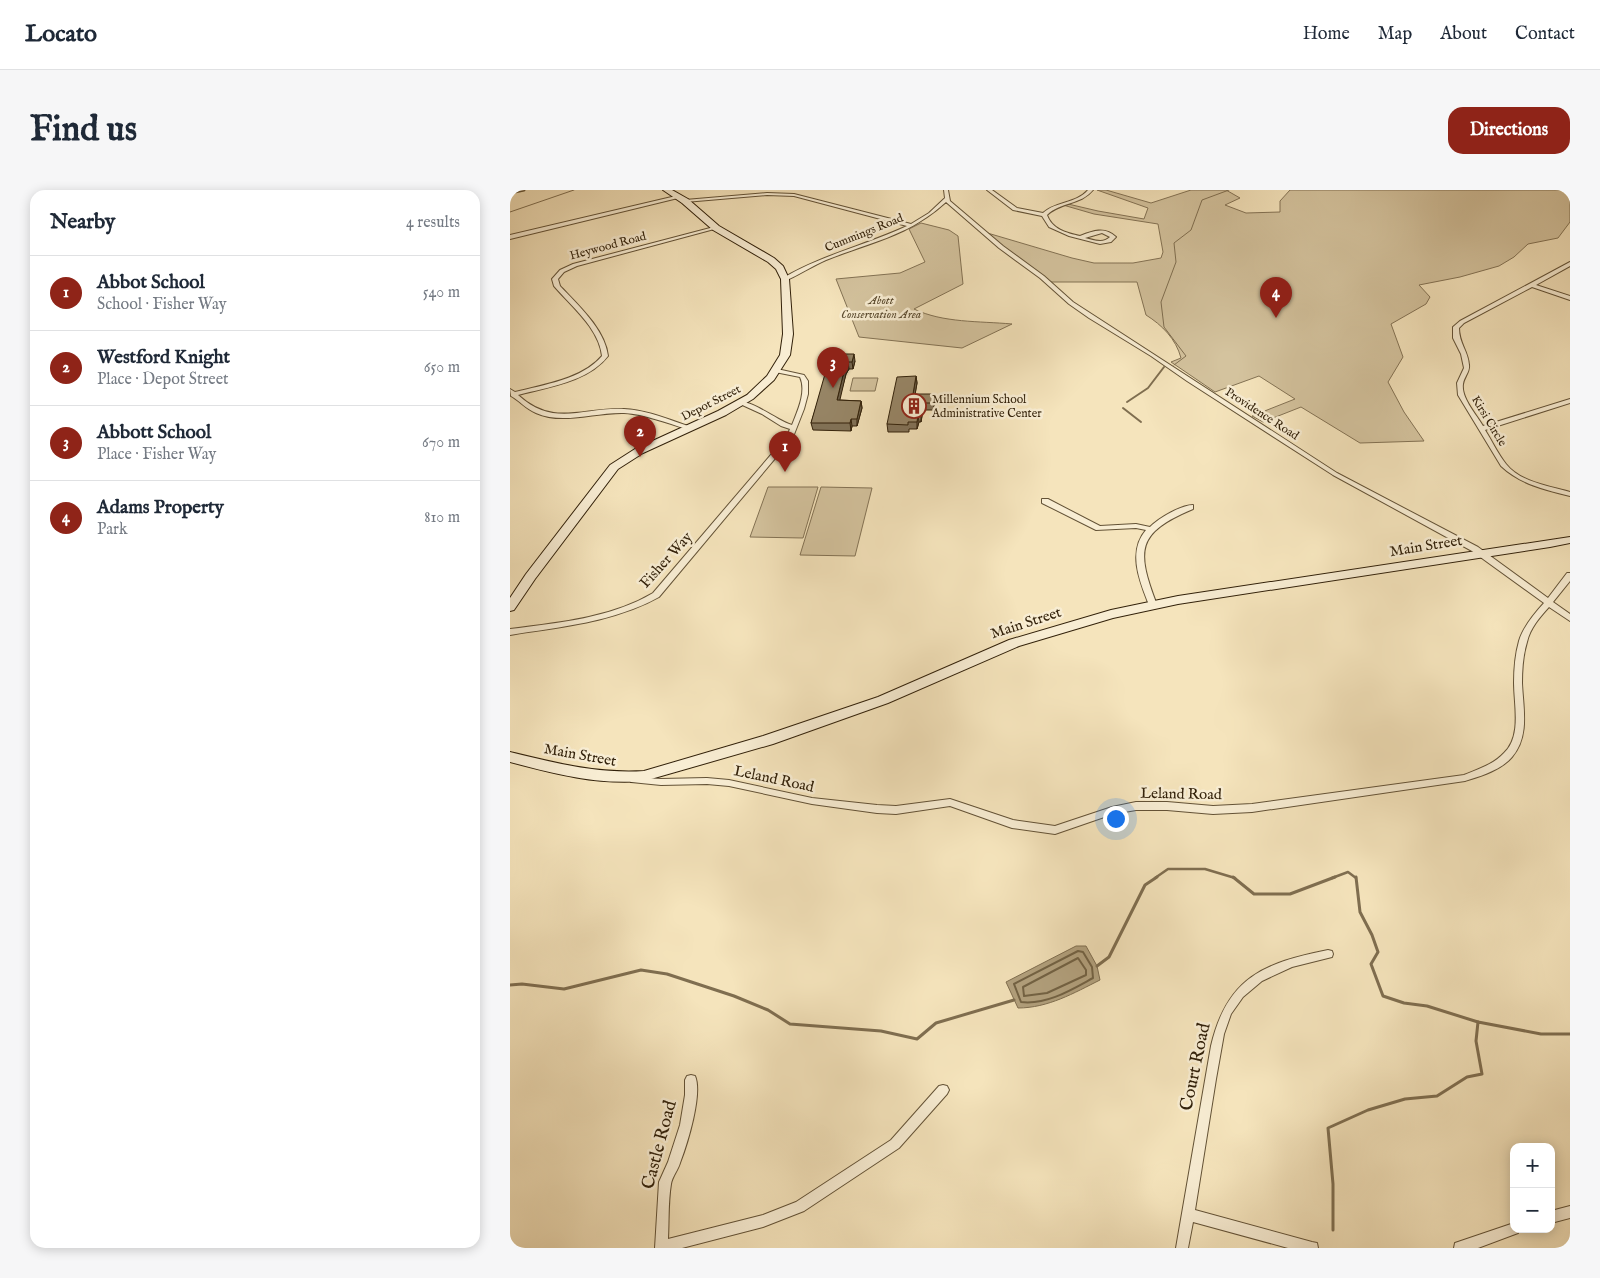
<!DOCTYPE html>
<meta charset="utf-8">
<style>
:root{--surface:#fff;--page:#f6f6f7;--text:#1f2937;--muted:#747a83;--line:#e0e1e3;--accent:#8f2418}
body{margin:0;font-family:"IM FELL English",serif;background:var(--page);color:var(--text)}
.controls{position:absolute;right:15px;bottom:15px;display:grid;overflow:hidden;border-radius:10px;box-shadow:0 2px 12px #0003}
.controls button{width:45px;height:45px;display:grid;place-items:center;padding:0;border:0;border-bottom:1px solid var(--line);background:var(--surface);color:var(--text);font:25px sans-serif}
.you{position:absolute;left:605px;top:628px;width:18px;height:18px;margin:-12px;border:4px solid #fff;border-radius:50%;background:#1a73e8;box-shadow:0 0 0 8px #1a73e833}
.badge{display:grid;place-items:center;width:32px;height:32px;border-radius:50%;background:var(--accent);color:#fff;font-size:16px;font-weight:700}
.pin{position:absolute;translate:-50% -41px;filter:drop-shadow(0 1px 2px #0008)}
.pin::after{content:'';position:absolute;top:26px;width:18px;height:15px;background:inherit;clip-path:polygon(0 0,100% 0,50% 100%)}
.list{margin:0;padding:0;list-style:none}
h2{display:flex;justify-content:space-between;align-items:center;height:65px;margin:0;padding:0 20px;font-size:21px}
h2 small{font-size:16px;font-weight:400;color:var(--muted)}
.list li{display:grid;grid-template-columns:32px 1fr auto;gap:15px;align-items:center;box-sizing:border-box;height:75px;padding:0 20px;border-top:1px solid var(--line)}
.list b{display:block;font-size:19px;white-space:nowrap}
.list p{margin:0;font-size:16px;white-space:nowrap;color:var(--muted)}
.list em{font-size:16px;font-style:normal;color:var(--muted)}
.map{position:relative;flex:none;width:1060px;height:1058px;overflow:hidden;border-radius:15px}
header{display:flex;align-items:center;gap:30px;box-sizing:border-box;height:70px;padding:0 25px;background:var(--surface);border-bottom:1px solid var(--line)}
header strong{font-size:24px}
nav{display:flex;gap:28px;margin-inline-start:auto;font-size:18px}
.intro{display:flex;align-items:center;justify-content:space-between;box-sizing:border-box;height:120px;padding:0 30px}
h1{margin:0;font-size:35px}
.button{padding:12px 22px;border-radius:15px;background:var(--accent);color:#fff;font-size:18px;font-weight:700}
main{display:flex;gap:30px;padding:0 30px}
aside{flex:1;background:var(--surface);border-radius:15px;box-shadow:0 2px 12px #0003}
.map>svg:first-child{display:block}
.green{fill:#d4c39e;stroke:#837254}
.water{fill:#b3a27f;stroke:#7f6e50}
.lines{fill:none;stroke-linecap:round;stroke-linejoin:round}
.shore{stroke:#726244;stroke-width:2}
.stream-far3{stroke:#7f6e50;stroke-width:1}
.stream-far2{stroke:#7f6e50;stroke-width:2}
.stream-far1{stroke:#7f6e50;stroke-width:2.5}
.stream{stroke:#7f6e50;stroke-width:3}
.minor-casing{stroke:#635236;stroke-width:2}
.tertiary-casing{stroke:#635236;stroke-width:3}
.secondary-casing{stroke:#32210a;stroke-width:2}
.minor{fill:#f8edd3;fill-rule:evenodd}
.tertiary{fill:#f8edd3;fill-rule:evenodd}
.secondary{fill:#f8edd3;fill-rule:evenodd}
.wall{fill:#827359;stroke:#32210a}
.shaded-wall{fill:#6a5e48;stroke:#32210a}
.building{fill:#978667;stroke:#32210a}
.labels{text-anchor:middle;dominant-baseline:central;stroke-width:5;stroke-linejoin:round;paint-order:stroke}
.far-street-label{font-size:12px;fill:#32210a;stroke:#f8edd3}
.far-park-label{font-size:12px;font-style:italic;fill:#5a4a2f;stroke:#f8edd3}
.far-poi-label{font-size:12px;fill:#32210a;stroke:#f8edd3;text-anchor:start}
.street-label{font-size:15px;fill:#32210a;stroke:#f8edd3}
.near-street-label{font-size:18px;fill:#32210a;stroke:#f8edd3}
</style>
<header>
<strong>Locato</strong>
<nav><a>Home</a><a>Map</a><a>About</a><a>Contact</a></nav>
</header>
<div class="intro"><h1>Find us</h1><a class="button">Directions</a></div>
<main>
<aside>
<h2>Nearby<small>4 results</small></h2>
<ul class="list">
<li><span class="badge">1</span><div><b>Abbot School</b><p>School · Fisher Way</p></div><em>540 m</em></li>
<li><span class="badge">2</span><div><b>Westford Knight</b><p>Place · Depot Street</p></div><em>650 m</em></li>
<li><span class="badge">3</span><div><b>Abbott School</b><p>Place · Fisher Way</p></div><em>670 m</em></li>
<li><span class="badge">4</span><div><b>Adams Property</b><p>Park</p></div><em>810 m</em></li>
</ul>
</aside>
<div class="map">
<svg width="1060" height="1058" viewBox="0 0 1060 1058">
<rect width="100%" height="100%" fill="#f5e4bc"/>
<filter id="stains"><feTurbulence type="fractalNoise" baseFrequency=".004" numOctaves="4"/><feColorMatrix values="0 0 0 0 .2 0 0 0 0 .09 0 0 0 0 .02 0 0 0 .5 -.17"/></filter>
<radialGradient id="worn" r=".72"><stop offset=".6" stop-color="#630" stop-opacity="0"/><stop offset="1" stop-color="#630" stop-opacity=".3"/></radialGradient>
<g class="green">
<path d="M 587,0 L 596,0 L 641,13 L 681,0 L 716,0 L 730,8 L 715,15 L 736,23 L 770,22 L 770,11 L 780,0 L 1060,0 L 1060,32 L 1048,48 L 1018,54 L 1004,67 L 989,76 L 950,87 L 909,95 L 920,107 L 916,114 L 881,134 L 893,167 L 878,192 L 894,222 L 914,251 L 850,253 L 791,217 L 753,232 L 742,226 L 785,209 L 749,186 L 705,202 L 661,172 L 671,168 C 666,149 652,135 636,125 L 627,92 L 538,92 L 474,42 L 562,68 L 584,73 L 623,73 L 651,68 L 653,62 L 648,34 L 584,24 L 553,15 L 558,14 L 588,21 L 634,29 L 638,18 Z"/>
<path d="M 411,33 L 439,40 L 448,46 L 453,94 L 404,119 C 433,133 469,131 502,134 L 452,158 L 349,147 L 326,89 L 390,83 L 415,72 L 399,39 Z"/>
<polygon points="343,188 368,188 365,201 340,201"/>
<polygon points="258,297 308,297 293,348 240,347"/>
<polygon points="311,297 362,298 345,366 290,365"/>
</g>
<path class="water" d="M 566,756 L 576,756 L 587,776 L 590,790 C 564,803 538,818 508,818 L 496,792 Z"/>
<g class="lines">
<g class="shore">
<path d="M 568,761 L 573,762 L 582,777 L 583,788 C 561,800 537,815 511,812 L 504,794 Z"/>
<polygon points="568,768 576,780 576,785 537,803 514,806 513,797"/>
</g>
<g class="stream-far3">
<polyline points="0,22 64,0"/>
<polyline points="664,175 676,166 654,137 651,112 666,72 664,53 681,40 692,10 719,0"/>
</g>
<g class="stream-far2">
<polyline points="617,212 638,198 654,177"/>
<polyline points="613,218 631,232"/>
</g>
<g class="stream-far1">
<polyline points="645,688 658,679 695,679 725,688"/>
<polyline points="822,688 838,682 846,688"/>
</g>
<g class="stream">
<polyline points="723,687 744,704 780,704 825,687"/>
<polyline points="846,687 850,722 862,745 868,762 861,774 873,806 894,813 917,816 968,832"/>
<polyline points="587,776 599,767 635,695 647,687"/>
<polyline points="0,795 12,794 54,799 131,780 157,784 224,806 258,820 280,834 371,841 407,849 426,833 504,810"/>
<polyline points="823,1040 823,994 818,938 858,920 895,909 927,906 957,887 972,884 966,851 968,832 1031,844 1060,844"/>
</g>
<defs>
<g id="minor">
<path d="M 434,0 L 438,0 L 440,11 L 493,56 L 534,86 L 563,112 L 827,283 L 968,357 L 1038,408 L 1057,383 L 1060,383 L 1060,391 L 1043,412 L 1060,424 L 1060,431 L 1039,417 C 1030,427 1020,438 1017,452 C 1013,465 1012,479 1012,493 C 1013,518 1020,546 1002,567 C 991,580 971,586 955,591 L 742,622 L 703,624 L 657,620 L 626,620 L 603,624 L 545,644 L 502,638 L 440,616 L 386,624 L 367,623 L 302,614 L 219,596 L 197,594 L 151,595 L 121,592 L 119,590 L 121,588 L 124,587 L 151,589 L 197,588 L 219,590 L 302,608 L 367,615 L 386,616 L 440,609 L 503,630 L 545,636 L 602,617 L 626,612 L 657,612 L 703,616 L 742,614 L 954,585 C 968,579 983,575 994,563 C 1012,546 1004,515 1004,493 C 1004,479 1005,465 1009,451 C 1013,437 1024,424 1034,413 L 962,361 L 823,285 L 677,191 L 641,166 L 579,128 L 559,114 L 530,88 L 489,58 L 436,12 C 399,46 361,52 316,70 C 302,76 289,85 275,91 L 273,90 L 273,88 C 312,65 356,55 397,36 L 284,6 L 257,5 L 175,12 L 173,11 L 175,10 L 257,3 L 284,4 L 401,34 L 419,23 L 435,8 Z"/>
<path d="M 477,0 L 482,0 L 507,18 L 533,23 C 546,11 566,14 578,0 L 583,0 C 571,15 550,12 537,25 C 542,39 556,43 570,46 C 582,41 595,36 606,47 L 601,52 L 590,54 L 559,46 L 539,37 L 532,26 L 503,20 ZM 592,43 L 600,47 C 593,54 584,50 575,48 Z"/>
<polygon points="166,6 168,6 168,8 0,49 0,45"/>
<path d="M 204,37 L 208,38 L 67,76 L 54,82 L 48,89 L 50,96 C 67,114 95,139 98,166 C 78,192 38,197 8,205 C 44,238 73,217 114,219 C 137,220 160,230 181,237 L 181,239 L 177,239 C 156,233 135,224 114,223 C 85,222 53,235 26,223 C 16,219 10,211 1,206 L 0,199 L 5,202 C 33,195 73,189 92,166 C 89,138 61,116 44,96 L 42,89 L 50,80 L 63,74 Z"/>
<path d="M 1060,72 L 1060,76 L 1026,95 L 1060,106 L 1060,110 L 1022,97 L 954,133 L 949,138 C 949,154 958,160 959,175 C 960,182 954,187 953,194 C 951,208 966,224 973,236 L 1060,209 L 1060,213 L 975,240 C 982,251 988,264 996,274 C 1010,292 1039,296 1060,302 L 1060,306 C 1035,300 1010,294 991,276 L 948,205 L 947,193 L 954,178 L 951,164 L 943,148 L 943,137 L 950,131 Z"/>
<path d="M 267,179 L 294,185 L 298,191 L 298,204 L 294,219 L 283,247 L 149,407 C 105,432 49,437 0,445 L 0,439 C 48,433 101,428 143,403 L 277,246 L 280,239 L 271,236 L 252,224 L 228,213 C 238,207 269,232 282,235 C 287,222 297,202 290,187 L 265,182 L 264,181 Z"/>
<path d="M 532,309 L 538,309 L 590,336 L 626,334 L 640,337 C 649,328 671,315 683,315 L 683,319 C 626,343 626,360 647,415 L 646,417 L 640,417 L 639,415 C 630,392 617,362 636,340 L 626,338 L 586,340 L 532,313 Z"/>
<path d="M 818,760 L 822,761 L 823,764 L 822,767 L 782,777 L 752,791 L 733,807 L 721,824 L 714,844 L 706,889 L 685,1020 L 802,1052 L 807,1053 L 808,1058 L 778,1058 L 683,1032 L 678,1058 L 666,1058 L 701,856 C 717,787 754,773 818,760 Z"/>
<path d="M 181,885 L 185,886 C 193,904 177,955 170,973 C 168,980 162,987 161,994 C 158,1012 159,1031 158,1049 L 253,1025 L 286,1012 L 381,950 L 429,896 L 433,895 L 437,896 L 439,900 L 437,904 L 389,958 L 294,1021 L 253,1037 L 172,1058 L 145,1058 L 149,992 L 158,972 L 170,935 L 175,905 L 175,890 L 177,886 Z"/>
<polygon points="1060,1016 1060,1028 1041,1033 1041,1021"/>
<polygon points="1004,1033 1004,1039 1010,1039 1008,1043 968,1058 944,1058 945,1053"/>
</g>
<polygon id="tertiary" points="0,0 14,0 0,3"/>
<g id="secondary">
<polygon points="153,0 162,0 178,9 209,36 264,68 273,76 279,89 283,144 280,165 264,190 243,209 216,225 133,263 108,279 25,389 4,420 0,421 0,408 16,384 100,275 125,259 208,221 237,205 257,186 270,165 273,144 271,89 266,79 258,72 203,40 172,13"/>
<path d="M 1060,347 L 1060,353 L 1040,357 L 668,414 L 603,428 L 509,456 L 378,513 L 263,554 L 134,591 C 87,595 45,584 0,572 L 0,562 C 45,573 88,584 134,581 L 253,546 L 368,507 L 499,450 L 601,420 L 668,406 Z"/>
</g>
</defs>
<use href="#minor" class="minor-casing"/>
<use href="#tertiary" class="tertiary-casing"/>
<use href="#secondary" class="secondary-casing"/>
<use href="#minor" class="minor"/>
<use href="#tertiary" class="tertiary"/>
<use href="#secondary" class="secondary"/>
</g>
<g class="wall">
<polygon points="323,164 345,171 343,179 339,179 336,184 329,210 351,211 352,218 347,236 342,236 341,241 303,240 301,233"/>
<polygon points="406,186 407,193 405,204 425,211 424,220 413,220 411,232 409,232 407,239 399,239 399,242 378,242 377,234"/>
</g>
<g class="shaded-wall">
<polygon points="344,164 345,171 343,179 342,172"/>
<polygon points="338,172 339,179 336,184 328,218 327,210 335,177"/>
<polygon points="406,186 407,193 404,211 403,204"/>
<polygon points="425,204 425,211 424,220 423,213"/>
<polygon points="351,211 352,218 347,236 347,229"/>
<polygon points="413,213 413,220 411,232 411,225"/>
<polygon points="408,225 409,232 407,239 407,232"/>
<polygon points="341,229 342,236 341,241 340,233"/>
</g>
<g class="building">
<polygon points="323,164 344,164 342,172 338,172 335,177 327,210 351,211 347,229 341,229 340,233 301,233 317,177 319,177"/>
<polygon points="406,186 403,204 425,204 423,213 413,213 411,225 408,225 407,232 398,232 398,235 377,234 387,187"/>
</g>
<defs>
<symbol id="building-ring" viewBox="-11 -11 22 22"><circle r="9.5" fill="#f8edd3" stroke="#8f2418" stroke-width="1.5"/><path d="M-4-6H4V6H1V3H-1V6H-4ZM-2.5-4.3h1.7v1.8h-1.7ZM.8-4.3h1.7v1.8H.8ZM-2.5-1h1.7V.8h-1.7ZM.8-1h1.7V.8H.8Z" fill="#8f2418"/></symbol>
</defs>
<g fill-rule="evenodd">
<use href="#building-ring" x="390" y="202" width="28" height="28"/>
</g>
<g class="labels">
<g class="far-street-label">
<text transform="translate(354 43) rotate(-22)">Cummings Road</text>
<text transform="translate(98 56) rotate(-15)">Heywood Road</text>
<text transform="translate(201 213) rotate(-27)">Depot Street</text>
<text transform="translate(752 224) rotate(33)">Providence Road</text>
<text transform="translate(979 231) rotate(59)">Kirsi Circle</text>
</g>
<g class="far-park-label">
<text x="371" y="110">Abott<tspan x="371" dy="14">Conservation Area</tspan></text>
</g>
<g class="far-poi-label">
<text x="422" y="209">Millennium School<tspan x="422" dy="14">Administrative Center</tspan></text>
</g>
<g class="street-label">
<text transform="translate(916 356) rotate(-9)">Main Street</text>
<text transform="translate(156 370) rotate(-48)">Fisher Way</text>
<text transform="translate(516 433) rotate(-18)">Main Street</text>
<text transform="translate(70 565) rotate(10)">Main Street</text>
<text transform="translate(264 589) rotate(12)">Leland Road</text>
<text transform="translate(671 604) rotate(1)">Leland Road</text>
</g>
<g class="near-street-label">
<text transform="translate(686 877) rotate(-78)">Court Road</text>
<text transform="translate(150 955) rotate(-75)">Castle Road</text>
</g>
</g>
<rect width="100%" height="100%" filter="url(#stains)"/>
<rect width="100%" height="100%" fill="url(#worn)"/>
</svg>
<div class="controls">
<button>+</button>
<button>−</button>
</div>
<div class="you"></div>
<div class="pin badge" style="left:275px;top:282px">1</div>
<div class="pin badge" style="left:130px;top:267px">2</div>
<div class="pin badge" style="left:323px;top:198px">3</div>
<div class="pin badge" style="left:766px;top:128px">4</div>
</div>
</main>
